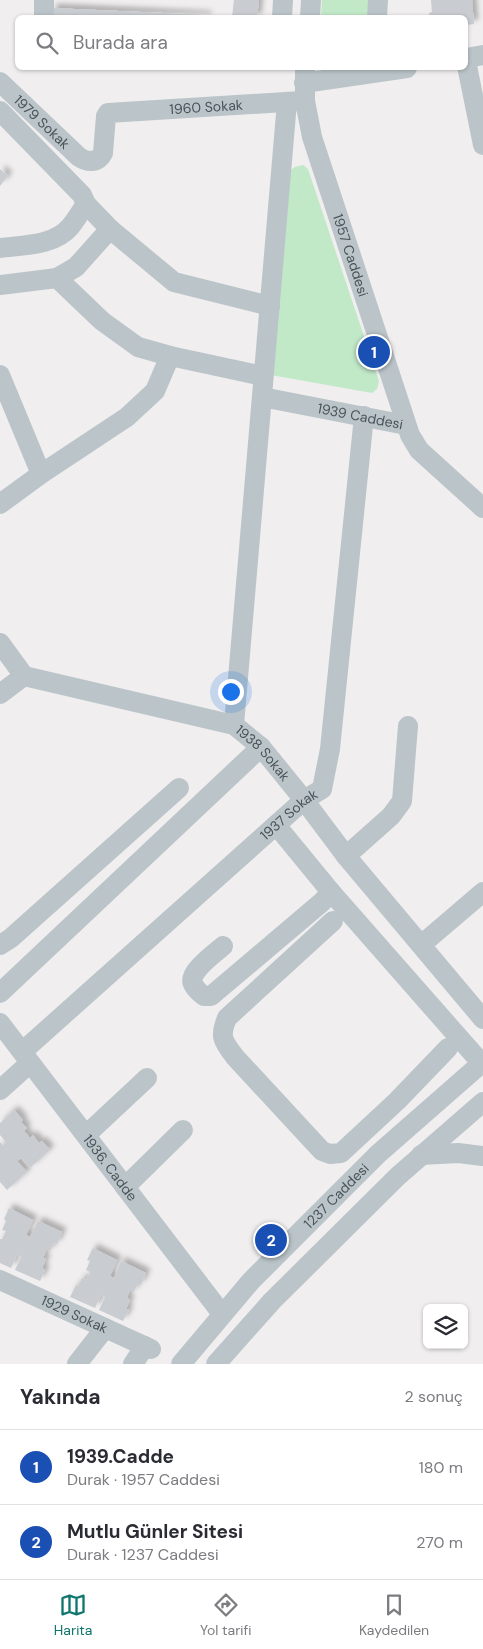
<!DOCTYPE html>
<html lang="tr">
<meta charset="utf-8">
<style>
:root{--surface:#fff;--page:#f2f2f3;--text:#2b2b33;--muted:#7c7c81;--line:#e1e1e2;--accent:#0f766e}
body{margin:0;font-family:"DM Sans",sans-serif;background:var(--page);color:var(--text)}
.controls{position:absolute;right:15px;bottom:15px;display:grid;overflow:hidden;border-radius:8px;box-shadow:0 1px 4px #0004}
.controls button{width:45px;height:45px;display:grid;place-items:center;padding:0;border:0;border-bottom:1px solid var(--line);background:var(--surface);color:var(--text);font:25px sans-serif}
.you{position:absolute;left:230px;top:691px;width:18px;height:18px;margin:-12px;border:4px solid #fff;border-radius:50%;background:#1a73e8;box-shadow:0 0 0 8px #1a73e833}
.badge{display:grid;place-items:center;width:32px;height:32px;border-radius:50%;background:var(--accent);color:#fff;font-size:16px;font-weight:700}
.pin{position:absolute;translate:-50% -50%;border:2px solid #fff;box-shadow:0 1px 5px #0006}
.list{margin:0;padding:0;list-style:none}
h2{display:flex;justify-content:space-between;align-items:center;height:65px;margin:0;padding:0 20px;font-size:21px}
h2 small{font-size:16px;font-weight:400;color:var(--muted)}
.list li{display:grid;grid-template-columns:32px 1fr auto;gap:15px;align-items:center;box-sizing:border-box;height:75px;padding:0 20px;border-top:1px solid var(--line)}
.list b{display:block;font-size:19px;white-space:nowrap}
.list p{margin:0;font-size:16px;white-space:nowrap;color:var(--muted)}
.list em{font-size:16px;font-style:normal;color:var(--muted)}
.icon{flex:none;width:28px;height:28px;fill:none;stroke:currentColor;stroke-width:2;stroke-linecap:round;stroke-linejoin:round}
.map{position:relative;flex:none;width:483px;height:1364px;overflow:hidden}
.search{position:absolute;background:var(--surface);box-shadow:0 1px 4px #0004;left:15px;right:15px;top:15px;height:55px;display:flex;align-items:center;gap:12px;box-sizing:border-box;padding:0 18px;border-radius:8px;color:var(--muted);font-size:19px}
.sheet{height:215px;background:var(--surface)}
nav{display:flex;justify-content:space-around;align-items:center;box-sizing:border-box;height:70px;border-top:1px solid var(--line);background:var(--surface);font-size:14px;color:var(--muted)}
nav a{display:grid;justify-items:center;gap:2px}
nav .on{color:var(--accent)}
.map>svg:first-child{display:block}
.green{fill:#c1e9c8}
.building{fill:#c9ccd0;filter:url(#shadow)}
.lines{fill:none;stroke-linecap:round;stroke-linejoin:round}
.minor{stroke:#bbc5c9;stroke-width:20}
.labels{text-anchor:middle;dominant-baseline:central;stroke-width:4.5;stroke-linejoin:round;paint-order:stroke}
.street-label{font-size:14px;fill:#485459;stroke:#fff}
</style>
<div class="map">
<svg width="483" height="1364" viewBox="0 0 483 1364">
<defs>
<filter id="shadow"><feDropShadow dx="4.5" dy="-4.5" stdDeviation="2.5" flood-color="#0004"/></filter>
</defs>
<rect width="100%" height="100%" fill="#f0eeee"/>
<g class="green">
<polygon points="322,0 371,0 370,17 321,18"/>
<polygon points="303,165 308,169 379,381 377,389 372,393 271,375 288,172 295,167"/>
</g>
<g class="building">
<polygon points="234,0 259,0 257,18 232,18"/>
<polygon points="431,0 472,0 474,24 466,25 466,18 430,18 429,13 432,12"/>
<polygon points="52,8 207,15 207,18 52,18"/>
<polygon points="0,169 8,176 0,186"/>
<polygon points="14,1110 23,1120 21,1122 27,1128 24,1131 30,1138 33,1135 39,1143 42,1141 50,1150 30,1168 21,1158 17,1161 27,1172 7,1190 0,1182 0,1142 3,1145 6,1142 0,1135 0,1123"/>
<polygon points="9,1208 33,1220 26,1235 30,1237 38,1221 62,1232 57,1244 54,1243 50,1251 47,1249 43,1258 46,1259 42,1268 45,1270 40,1281 15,1270 21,1257 17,1255 11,1268 0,1263 0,1239 2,1239 6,1231 2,1230 6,1221 4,1219"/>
<polygon points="93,1248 117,1260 110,1276 114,1278 121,1261 146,1273 141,1285 138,1283 134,1292 130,1290 127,1298 130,1300 126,1309 129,1310 123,1321 99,1310 105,1297 101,1295 95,1308 70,1297 76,1285 78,1286 82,1278 86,1280 90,1272 86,1270 90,1261 87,1260"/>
</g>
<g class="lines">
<g class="minor">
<polyline points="44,18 44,0"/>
<polyline points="282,18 283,0"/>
<polyline points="310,18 311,0"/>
<polyline points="377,18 378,0"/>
<polyline points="466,58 483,55"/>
<polyline points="466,61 483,145"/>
<path id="s1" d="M 305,68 L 305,101 L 312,137 L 410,435 L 419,450 L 483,508"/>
<path id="s2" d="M 0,82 L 79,157 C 88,163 98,163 103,153 L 106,116 L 108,113 L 301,101"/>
<polyline points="304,83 407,68"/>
<polyline points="0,111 82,195 86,204 110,229"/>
<path d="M 0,248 C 23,245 54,246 70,227 C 76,220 81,211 86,204"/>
<polyline points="57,278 76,267 110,229 174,282 270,306"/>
<polyline points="0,285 57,278 102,321 138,347 170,356 263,376"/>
<polyline points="0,375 41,474"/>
<path id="s3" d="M 262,397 L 406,425"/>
<polyline points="0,504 41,474 127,417 155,391 170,356"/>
<polyline points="0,643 24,676"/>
<path id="s4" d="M 24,676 L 234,725 L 261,747 L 304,800 L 346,856 L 483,1019"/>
<polyline points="0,694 24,676"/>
<polyline points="234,725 287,102"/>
<polyline points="276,825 331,892 483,1065"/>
<polyline points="346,856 391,816 402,801 408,726"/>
<path d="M 333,921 L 227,1018 C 219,1037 223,1041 235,1057 L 322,1151 L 330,1154 L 341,1153 L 397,1101 L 448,1048"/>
<polyline points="0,945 11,938 179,788"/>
<polyline points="421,945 483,892"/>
<path d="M 223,946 C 215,953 187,973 193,984 C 195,988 200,993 204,996 L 211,996 L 218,990 L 322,902 L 331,892"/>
<polyline points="0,993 261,747"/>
<path id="s5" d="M 0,1023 L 222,1314"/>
<path id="s6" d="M 23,1051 L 304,800 L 322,789 L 330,749 L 364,416"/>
<polyline points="0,1090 30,1063"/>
<polyline points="86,1135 147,1078"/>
<polyline points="421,1155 458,1153 483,1156"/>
<polyline points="125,1187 183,1130"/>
<path id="s7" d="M 0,1280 L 151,1349"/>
<polyline points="77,1364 105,1328"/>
<polyline points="133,1364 145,1346"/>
<path id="s8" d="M 181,1364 L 251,1281 L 378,1154 L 483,1062"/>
<polyline points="216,1364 272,1301 398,1176 483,1102"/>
</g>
</g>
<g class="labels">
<g class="street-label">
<text stroke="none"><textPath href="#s2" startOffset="276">1960 Sokak</textPath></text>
<text stroke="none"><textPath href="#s2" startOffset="58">1979 Sokak</textPath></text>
<text stroke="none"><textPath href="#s1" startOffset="194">1957 Caddesi</textPath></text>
<text stroke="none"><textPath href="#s3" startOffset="100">1939 Caddesi</textPath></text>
<text stroke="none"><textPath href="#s4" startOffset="256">1938 Sokak</textPath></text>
<text stroke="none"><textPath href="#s6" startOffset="356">1937 Sokak</textPath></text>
<text stroke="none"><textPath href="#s5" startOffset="182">1936. Cadde</textPath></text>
<text stroke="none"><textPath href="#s8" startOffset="229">1237 Caddesi</textPath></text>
<text stroke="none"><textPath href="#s7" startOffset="82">1929 Sokak</textPath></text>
</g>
</g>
</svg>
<div class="controls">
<button><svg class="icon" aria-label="layers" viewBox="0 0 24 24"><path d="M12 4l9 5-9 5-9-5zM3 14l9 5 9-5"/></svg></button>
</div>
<div class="you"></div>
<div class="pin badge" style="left:374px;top:352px;background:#1a4fb4">1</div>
<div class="pin badge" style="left:271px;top:1240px;background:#1a4fb4">2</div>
<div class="search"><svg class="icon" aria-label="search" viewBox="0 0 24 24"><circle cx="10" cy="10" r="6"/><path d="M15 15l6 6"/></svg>Burada ara</div>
</div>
<section class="sheet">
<h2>Yakında<small>2 sonuç</small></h2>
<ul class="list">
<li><span class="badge" style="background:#1a4fb4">1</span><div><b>1939.Cadde</b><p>Durak · 1957 Caddesi</p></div><em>180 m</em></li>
<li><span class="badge" style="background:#1a4fb4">2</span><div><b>Mutlu Günler Sitesi</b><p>Durak · 1237 Caddesi</p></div><em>270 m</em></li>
</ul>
</section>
<nav>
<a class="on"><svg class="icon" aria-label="map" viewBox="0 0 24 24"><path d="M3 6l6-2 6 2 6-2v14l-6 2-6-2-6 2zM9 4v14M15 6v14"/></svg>Harita</a>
<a><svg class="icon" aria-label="directions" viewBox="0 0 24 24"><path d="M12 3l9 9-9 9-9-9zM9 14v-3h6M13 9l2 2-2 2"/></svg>Yol tarifi</a>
<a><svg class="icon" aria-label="saved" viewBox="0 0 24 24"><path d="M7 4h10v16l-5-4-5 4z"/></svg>Kaydedilen</a>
</nav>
